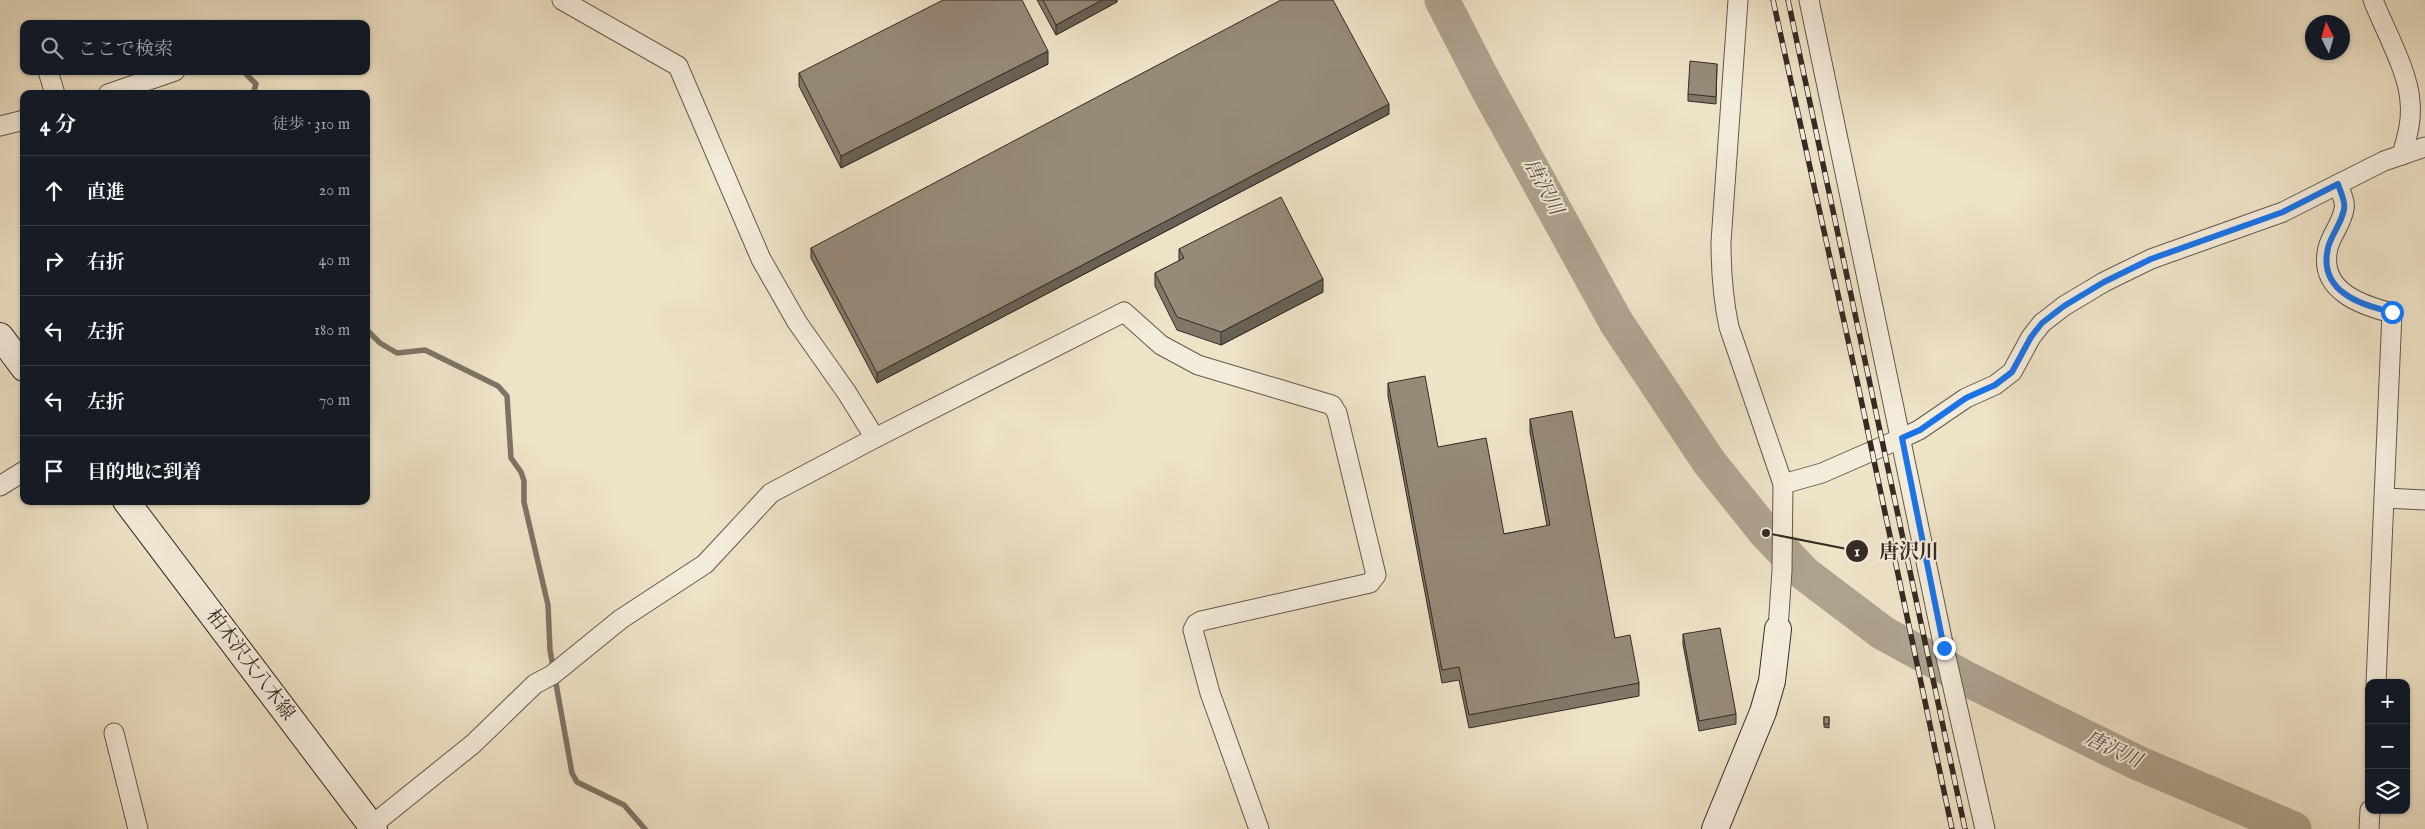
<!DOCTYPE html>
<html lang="ja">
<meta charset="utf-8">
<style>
:root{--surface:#171b24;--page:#242831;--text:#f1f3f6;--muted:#9ea1a6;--line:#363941}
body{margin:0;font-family:"IM FELL English","Noto Serif JP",serif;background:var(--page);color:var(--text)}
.controls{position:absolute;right:15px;bottom:15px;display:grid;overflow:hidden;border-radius:10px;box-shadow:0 1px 4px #0004}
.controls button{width:45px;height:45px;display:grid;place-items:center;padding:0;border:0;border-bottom:1px solid var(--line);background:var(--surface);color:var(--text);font:25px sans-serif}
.compass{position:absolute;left:2305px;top:15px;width:45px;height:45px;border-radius:50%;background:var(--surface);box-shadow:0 1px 4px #0004;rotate:355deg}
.stop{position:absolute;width:15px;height:15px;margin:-11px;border:4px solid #1a73e8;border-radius:50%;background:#fff}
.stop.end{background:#1a73e8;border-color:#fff;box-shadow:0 1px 5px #0008}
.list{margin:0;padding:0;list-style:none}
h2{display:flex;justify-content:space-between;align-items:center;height:65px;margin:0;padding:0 20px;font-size:21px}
h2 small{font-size:16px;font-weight:400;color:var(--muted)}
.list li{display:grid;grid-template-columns:32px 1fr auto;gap:15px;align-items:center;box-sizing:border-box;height:70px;padding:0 20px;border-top:1px solid var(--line)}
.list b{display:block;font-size:19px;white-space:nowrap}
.list em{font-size:16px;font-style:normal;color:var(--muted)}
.icon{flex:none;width:28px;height:28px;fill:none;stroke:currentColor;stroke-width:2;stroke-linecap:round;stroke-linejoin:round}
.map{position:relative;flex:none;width:2425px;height:829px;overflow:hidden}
.search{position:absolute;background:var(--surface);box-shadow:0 1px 4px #0004;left:20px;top:20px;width:350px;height:55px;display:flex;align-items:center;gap:12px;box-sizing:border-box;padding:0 18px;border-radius:10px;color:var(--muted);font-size:19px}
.panel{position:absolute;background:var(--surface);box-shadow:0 1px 4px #0004;left:20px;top:90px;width:350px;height:415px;border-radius:10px}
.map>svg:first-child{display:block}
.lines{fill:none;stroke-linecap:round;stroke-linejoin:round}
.stream{stroke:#7f7365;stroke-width:5.5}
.river{stroke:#afa390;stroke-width:35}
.street-casing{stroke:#64584d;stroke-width:21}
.secondary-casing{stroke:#362a24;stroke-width:28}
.street{stroke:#f4ecdb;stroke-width:19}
.secondary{stroke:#f4ecdb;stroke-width:26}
.rail-casing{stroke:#362a24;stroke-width:5.5}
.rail{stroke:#f4ecdb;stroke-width:4;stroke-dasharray:11;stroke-linecap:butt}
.wall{fill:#817768;stroke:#362a24}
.shaded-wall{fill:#696155;stroke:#362a24}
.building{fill:#968a79;stroke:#362a24}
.route{stroke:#1a73e8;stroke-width:6}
.labels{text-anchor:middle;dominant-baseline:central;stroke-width:4;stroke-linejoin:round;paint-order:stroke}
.street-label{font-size:19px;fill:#362a24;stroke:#f4ecdb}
.water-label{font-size:20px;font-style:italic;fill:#5a4e44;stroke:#f4ecdb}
.leader{fill:none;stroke:#362a24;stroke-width:2}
.callout-dot{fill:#362a24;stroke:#f4ecdb;stroke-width:2}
.mark-label{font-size:15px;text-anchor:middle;font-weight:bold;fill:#fff}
.callout-label{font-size:20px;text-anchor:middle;font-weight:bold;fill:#362a24;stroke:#f4ecdb;stroke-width:4;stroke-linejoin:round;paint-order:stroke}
</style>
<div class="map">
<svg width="2425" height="829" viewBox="0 0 2425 829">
<rect width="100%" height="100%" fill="#eee2c7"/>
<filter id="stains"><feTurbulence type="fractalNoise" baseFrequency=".004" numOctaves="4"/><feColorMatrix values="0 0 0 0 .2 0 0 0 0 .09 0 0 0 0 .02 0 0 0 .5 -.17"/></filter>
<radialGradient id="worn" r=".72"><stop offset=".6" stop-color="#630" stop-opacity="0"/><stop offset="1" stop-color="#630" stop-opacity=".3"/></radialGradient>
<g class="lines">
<g class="stream">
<polyline points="243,71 256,84 253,94"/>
<polyline points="366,329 380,343 397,353 425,350 498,386 507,396 511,458 521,472 524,481 524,502 548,605 550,650 572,773 577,782 624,805 645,829"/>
</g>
<polyline class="river" points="1442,0 1483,80 1616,322 1709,462 1766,533 1805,574 1883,633 1969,680 2138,763 2294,829"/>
<defs>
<g id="street">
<polyline points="562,0 678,66 761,259 797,322 847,393 875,438 1124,312 1161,345 1198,365 1332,405 1337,413 1376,575 1370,583 1201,621 1196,624 1193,630 1210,693 1259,829"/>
<path d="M 1738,0 L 1721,242 C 1721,272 1723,299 1729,327 L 1783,484 L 1782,570 L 1778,629"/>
<polyline points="1809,0 1944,648 1985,829"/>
<path d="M 2373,0 C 2384,28 2409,73 2410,102 C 2412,121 2407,137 2402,155"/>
<polyline points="48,71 55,94"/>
<polyline points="108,94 175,71"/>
<polyline points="0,126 24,120"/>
<path d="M 2338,184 C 2340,191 2346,202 2344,209 C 2342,223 2331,235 2328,248 C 2318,290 2360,305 2392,313 L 2376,683"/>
<polyline points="1783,484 1822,473 1902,438 1919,430 1966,398 1995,385 2012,372 2031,337 2042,323 2064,306 2104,282 2151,259 2283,212 2384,161 2425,147"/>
<polyline points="0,486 24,471"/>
<polyline points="2385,498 2425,500"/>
<polyline points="114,733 138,829"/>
<polyline points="371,826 473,744 535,684 552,675 621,619 705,564 771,493 875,438"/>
<polyline points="2369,829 2370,810"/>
</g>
<g id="secondary">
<polyline points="0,336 24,368"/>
<polyline points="126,501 374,829"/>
<polyline points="1715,829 1763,712 1772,681 1778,629"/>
</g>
</defs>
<use href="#street" class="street-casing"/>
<use href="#secondary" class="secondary-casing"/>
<use href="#street" class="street"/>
<use href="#secondary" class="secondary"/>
<defs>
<g id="rail">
<polyline points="1773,0 1858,385 1952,829"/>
<polyline points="1788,0 1965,829"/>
</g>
</defs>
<use href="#rail" class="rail-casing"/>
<use href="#rail" class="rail"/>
</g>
<g class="wall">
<polygon points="1037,0 1117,0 1117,2 1056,35"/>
<polygon points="1048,64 841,168 799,86 799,73"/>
<polygon points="1717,64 1716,104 1688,101 1688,94"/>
<polygon points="1389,114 877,383 811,258 811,248"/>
<polygon points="1179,249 1323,292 1221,345 1177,330 1155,286 1155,273 1179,261"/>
<polygon points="1388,383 1438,447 1504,534 1547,526 1530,432 1530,419 1615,638 1639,683 1639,696 1469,728 1459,680 1442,683 1388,396"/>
<polygon points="1683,634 1736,714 1736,724 1699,731 1683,644"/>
<polygon points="1824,717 1829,717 1829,728 1824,727"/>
</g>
<g class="shaded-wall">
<polygon points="1102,0 1117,0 1117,2 1056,35 1056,25"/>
<polygon points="1048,51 1048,64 841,168 841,156"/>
<polygon points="1389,104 1389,114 877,383 877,373"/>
<polygon points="1323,279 1323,292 1221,345 1221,332"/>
</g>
<g class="building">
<polygon points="943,0 1022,0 1048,51 841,156 799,73"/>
<polygon points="1043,0 1102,0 1056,25"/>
<polygon points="1281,0 1333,0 1389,104 877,373 811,248"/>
<polygon points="1690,61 1717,64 1716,97 1688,94"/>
<polygon points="1281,197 1323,279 1221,332 1177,317 1155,273 1184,258 1179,249"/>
<polygon points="1425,376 1438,447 1486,438 1504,534 1550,525 1530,419 1572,411 1615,638 1630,635 1639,683 1469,715 1459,667 1442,670 1388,383"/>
<polygon points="1720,628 1736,714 1699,721 1683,634"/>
<rect x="1824" y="717" width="5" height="7"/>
</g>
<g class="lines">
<path class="route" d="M 1944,648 L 1902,438 L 1920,430 L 1966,398 L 1995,385 L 2012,372 L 2031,337 L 2042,323 L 2064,306 L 2104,282 L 2151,259 L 2283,212 L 2338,184 C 2340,191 2346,202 2344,209 C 2342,223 2331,235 2328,248 C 2318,291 2360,305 2392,312"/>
</g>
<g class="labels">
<g class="street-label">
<text transform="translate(250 665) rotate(53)">柏木沢大八木線</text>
</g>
<g class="water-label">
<text transform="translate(1543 187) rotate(62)">唐沢川</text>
<text transform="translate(2113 750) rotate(25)">唐沢川</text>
</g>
</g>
<path class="leader" d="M1766 533L1857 551"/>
<g class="callout-dot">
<circle cx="1766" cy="533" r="5"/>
<circle cx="1857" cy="551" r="12"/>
</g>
<g class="mark-label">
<text x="1857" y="556">1</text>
</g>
<g class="callout-label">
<text x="1909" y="558">唐沢川</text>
</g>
<rect width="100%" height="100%" filter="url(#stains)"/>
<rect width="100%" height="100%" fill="url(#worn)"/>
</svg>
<div class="controls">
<button>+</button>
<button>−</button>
<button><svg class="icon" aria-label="layers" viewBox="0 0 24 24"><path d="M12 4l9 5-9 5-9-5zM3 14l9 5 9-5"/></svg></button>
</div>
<svg class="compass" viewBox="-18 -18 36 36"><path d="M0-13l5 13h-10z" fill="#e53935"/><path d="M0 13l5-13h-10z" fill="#9ea1a6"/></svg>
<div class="stop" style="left:2392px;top:312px"></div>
<div class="stop end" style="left:1944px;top:648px"></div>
<div class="search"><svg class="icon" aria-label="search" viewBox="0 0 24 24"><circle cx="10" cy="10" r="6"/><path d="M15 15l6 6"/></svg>ここで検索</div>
<section class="panel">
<h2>4 分<small>徒歩 · 310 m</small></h2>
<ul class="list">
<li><svg class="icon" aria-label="ahead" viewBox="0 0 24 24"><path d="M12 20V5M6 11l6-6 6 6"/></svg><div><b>直進</b></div><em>20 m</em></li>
<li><svg class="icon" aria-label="right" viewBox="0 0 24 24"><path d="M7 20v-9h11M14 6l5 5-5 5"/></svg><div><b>右折</b></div><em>40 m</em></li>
<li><svg class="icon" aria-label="left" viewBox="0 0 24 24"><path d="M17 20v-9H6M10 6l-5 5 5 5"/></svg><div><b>左折</b></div><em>180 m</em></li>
<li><svg class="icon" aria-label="left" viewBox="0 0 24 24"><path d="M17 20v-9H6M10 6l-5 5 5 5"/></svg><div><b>左折</b></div><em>70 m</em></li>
<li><svg class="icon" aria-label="arrive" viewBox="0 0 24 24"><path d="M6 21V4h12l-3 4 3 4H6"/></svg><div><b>目的地に到着</b></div></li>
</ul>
</section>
</div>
